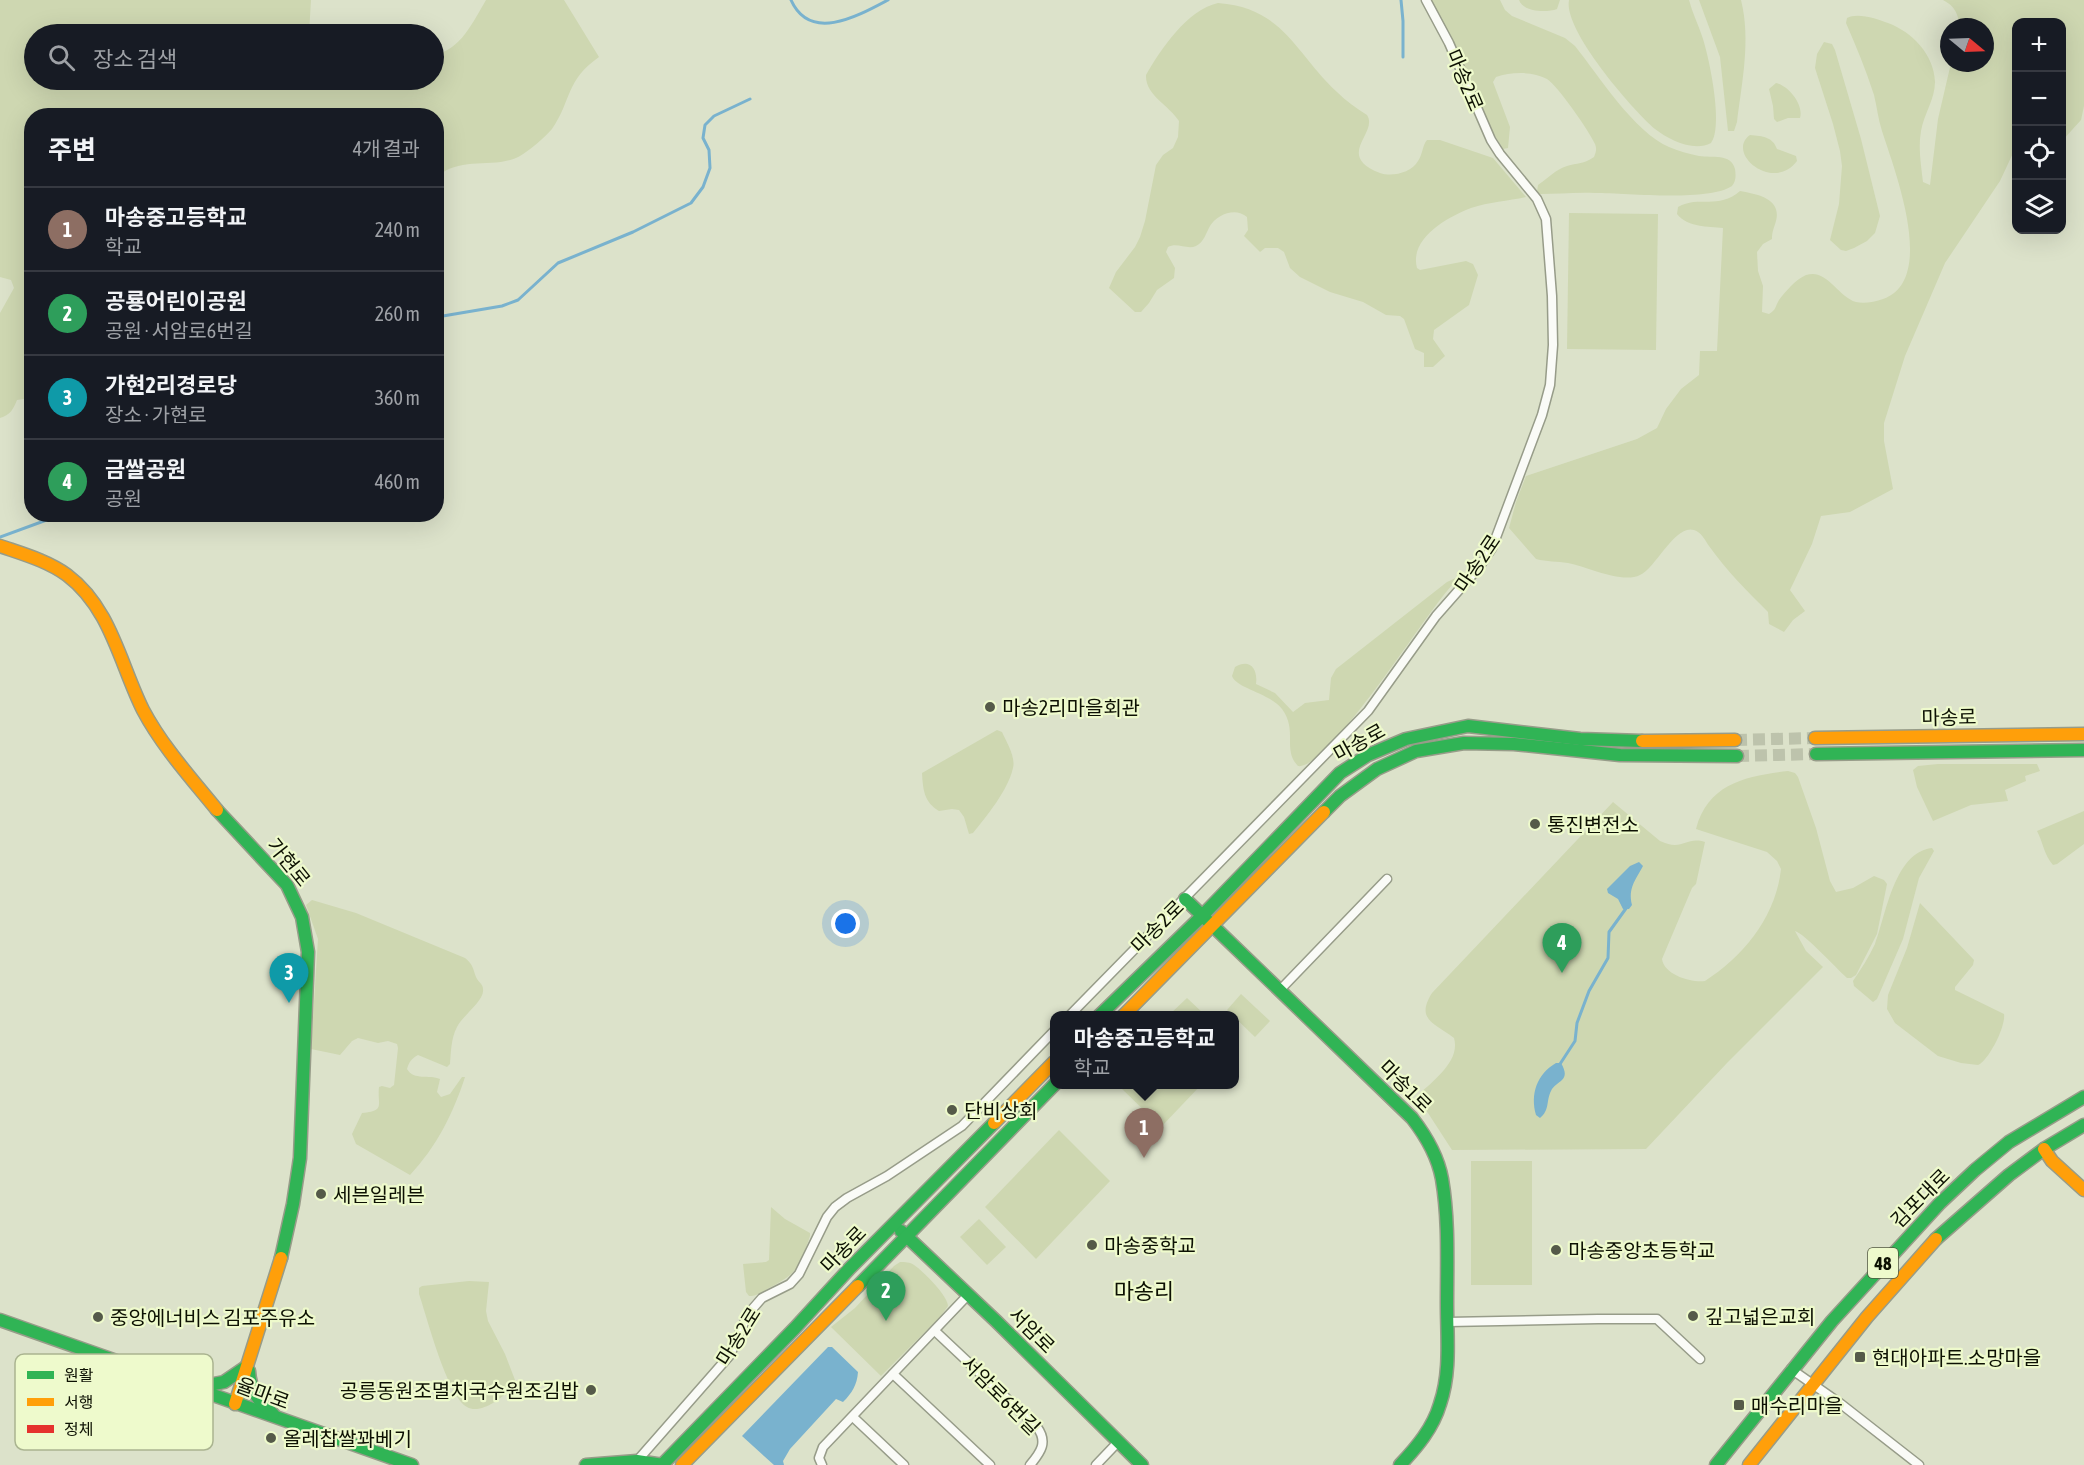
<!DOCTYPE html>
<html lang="ko">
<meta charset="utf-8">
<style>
:root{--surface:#171b24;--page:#20242c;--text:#f1f3f6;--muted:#9ea1a6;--line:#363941;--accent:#abaea8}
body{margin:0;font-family:"Asap Condensed","Noto Sans KR",sans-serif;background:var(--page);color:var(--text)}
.controls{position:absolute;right:18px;top:18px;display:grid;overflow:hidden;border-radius:12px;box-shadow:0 6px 24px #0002}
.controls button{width:54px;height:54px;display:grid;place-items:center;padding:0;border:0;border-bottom:2px solid var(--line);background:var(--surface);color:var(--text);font:30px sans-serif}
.compass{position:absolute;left:1940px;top:18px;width:54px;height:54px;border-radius:50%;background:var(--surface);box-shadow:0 6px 24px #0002;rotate:109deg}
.you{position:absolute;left:846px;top:924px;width:21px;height:21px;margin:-15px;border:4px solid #fff;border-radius:50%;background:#1a73e8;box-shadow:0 0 0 9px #1a73e833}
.badge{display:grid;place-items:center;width:39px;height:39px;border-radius:50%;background:var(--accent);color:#fff;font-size:20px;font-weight:700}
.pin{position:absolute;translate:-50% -50px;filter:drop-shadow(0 2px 3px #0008)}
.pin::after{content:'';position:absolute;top:32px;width:21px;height:18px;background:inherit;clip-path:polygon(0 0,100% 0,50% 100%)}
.popup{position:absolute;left:1050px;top:1011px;width:189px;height:78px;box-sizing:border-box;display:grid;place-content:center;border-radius:12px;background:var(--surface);filter:drop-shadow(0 2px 4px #0005);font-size:20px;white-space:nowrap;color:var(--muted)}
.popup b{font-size:22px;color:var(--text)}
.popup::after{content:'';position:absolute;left:50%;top:100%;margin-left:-12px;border:12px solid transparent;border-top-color:var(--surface)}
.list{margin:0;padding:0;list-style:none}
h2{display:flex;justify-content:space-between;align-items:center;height:78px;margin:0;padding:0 24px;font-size:26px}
h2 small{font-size:20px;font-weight:400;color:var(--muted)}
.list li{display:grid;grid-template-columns:39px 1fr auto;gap:18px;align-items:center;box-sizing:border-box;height:84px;padding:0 24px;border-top:2px solid var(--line)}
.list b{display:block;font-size:22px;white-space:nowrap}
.list p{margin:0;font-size:20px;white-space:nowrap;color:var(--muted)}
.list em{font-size:20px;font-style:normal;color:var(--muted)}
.icon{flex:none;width:33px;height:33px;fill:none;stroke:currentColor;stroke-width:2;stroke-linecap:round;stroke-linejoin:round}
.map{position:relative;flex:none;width:2084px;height:1465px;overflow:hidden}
.search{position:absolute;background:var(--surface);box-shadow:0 6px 24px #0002;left:24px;top:24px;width:420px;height:66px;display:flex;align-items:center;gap:15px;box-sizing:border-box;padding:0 21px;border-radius:33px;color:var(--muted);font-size:22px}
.panel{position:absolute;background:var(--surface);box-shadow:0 6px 24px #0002;left:24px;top:108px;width:420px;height:414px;border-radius:24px}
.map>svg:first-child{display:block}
.green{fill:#ced7b1}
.water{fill:#79b2ce}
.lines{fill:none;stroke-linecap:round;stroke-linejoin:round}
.stream{stroke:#79b2ce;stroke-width:3}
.secondary-tunnel{stroke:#bdc3ac;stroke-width:12;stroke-dasharray:12 6;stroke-linecap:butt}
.street-casing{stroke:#979c89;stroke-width:11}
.fast-casing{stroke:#979c89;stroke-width:15}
.slow-casing{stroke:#979c89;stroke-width:15}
.street{stroke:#fafbf7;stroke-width:8}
.fast{stroke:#30b455;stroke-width:12}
.slow{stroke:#ff9f0a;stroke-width:12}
.poi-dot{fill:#555a49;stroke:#eefacc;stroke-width:2}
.labels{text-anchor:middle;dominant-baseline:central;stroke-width:4.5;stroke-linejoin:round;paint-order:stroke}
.shield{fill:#eefacc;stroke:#50573f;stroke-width:1.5}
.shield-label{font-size:18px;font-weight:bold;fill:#0d1103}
.street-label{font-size:20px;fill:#0d1103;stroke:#eefacc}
.poi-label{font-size:20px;fill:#0d1103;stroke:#eefacc;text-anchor:start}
.quarter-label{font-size:22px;fill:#0d1103;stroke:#eefacc}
.key{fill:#eefacc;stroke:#aab490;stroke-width:1.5}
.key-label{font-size:16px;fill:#0d1103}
</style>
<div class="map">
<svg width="2084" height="1465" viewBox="0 0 2084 1465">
<rect width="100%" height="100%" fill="#dce2ca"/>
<g class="green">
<path d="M 0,0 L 311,0 L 309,34 L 34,34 L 34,80 L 434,80 L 434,54 C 460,52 474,20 486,0 L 564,0 L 599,57 C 565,81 572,100 552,129 C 544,138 530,150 520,156 C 494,170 461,155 437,177 L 436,116 L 32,116 L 31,398 L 17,400 C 13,410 10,415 0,418 L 0,313 L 14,288 L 11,280 L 0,277 Z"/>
<path d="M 1431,0 L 1500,0 L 1505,10 L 1512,16 L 1565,38 L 1575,46 C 1599,76 1634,132 1669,147 C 1678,151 1689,154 1699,156 C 1712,158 1731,153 1735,169 C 1736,176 1736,181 1732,186 C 1708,202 1627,193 1595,193 C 1577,192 1558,194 1540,194 L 1537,192 L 1538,185 C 1547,179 1556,169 1567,166 C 1577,163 1584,164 1594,157 C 1596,152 1597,149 1595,144 C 1589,131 1558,86 1547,79 C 1533,71 1511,72 1496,77 L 1493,82 L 1510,127 L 1508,148 L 1503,149 L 1491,129 L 1461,58 Z"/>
<path d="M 1519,0 L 1560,0 L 1557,9 C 1546,13 1523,12 1519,0 Z"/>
<path d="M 1569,0 L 1689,0 C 1692,12 1698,24 1702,36 C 1709,56 1724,127 1711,143 C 1694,152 1669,140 1655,129 C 1632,109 1563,30 1569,0 Z"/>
<path d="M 1699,0 L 1741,0 C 1751,40 1742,82 1737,122 L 1734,131 L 1728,131 L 1720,57 Z"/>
<path d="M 1943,0 L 2084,0 L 2084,106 L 2081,120 L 2062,141 L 2062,22 L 2016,22 L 2016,149 L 2014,151 L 2000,181 L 1945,263 L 1905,356 L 1884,423 L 1884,441 L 1893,489 L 1850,512 L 1821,516 L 1812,544 L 1790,590 L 1805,611 L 1793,620 L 1784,632 L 1769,624 L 1768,612 C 1747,591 1726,570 1709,546 C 1705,540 1701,532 1694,530 C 1675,524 1656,568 1640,575 C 1622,584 1588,567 1568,563 C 1557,561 1547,562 1536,559 L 1509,528 L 1516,502 L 1526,476 L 1637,439 L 1657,428 L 1666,409 L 1681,389 L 1699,375 L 1700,351 L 1717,351 L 1723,228 C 1708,226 1688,228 1677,214 L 1678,207 C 1699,195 1718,210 1740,191 C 1756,194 1782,198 1776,221 C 1774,228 1772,231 1772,239 L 1763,244 L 1757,252 L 1758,271 L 1763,286 L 1762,312 L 1769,314 C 1776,310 1775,307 1779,300 C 1785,292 1796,279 1806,275 C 1827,268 1837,296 1856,302 C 1863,304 1875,302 1883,299 C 1938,280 1894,169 1882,131 C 1878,119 1877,107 1874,95 C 1866,70 1856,46 1846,23 L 1847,18 C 1857,12 1878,19 1888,23 C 1912,32 1934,54 1935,82 C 1935,99 1924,114 1921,131 C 1918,148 1921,165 1923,182 L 1930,185 L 1938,119 L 1951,63 L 1985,63 L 1985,27 L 1959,27 C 1959,15 1955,6 1943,0 Z"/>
<path d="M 1218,3 C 1284,8 1295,53 1337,92 C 1346,101 1356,108 1367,115 C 1379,133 1334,155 1380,173 C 1392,177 1411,173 1418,161 C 1423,154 1422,146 1427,140 L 1440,140 L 1493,158 L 1526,197 C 1508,201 1489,202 1471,208 C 1448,217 1409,238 1417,268 L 1420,270 L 1466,261 L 1473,264 L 1478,275 L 1469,305 L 1434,330 L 1433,339 L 1445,356 L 1433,367 L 1424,367 L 1424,353 L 1415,349 L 1404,319 L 1400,316 L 1386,315 L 1363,302 L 1330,292 L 1300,277 L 1290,268 L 1284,252 L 1278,248 L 1265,248 L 1260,252 L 1244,236 L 1248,230 L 1247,217 C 1236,207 1217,214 1210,226 C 1206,233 1204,242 1196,246 C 1187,250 1177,242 1168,247 L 1166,252 L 1175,268 L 1174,278 L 1157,290 L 1149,303 L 1141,312 L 1135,312 L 1109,288 L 1116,272 L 1135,247 L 1140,237 L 1145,221 L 1156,165 L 1163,155 L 1173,148 L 1178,137 L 1179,121 C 1169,105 1145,95 1146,75 C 1161,49 1187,10 1218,3 Z"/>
<polygon points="1824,42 1832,44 1835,50 1861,139 1880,216 1875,233 1867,241 1854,248 1846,251 1841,250 1830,240 1839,204 1842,166 1840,151 1833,124 1815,68 1817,54"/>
<path d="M 1776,83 C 1789,86 1804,105 1800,118 L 1788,118 L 1777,122 L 1774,119 L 1773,106 L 1769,89 Z"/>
<path d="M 1750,135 C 1763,136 1773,137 1777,149 L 1796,156 L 1797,161 C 1773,193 1725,153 1750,135 Z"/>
<polygon points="1569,213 1658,214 1656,350 1567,349"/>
<path d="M 1460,576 C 1450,587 1440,599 1431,612 C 1413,635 1324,771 1298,766 C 1282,749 1298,731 1282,709 C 1268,692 1237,689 1232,676 L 1235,667 C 1250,658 1258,669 1256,684 L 1275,693 L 1293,712 L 1305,703 L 1329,700 L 1331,678 L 1336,669 L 1447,582 Z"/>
<path d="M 997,730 L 1002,732 C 1006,741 1016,757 1013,768 C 1008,790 987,816 973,833 L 969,834 L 964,817 L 959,810 L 952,809 L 939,811 C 924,802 923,790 922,773 Z"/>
<polygon points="1938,764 2037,764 2040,771 2025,776 2026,781 2005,790 2008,801 1971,805 1933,821 1917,787 1913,770 1918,766"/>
<path d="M 1788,771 L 1795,773 L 1798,777 L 1816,828 L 1830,881 L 1836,892 L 1853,888 L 1874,876 L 1884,880 L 1887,884 L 1877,934 L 1856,975 L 1851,978 L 1847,978 C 1836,968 1805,934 1795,931 L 1806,951 L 1823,967 L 1727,1063 L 1646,1149 L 1452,1150 L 1428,1113 L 1415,1098 C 1431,1082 1461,1062 1454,1038 C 1435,1023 1415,1020 1432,993 L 1613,802 L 1660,841 C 1683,852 1685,836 1705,842 L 1696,884 L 1692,888 L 1662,959 C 1664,975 1692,983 1705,981 C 1744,956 1776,916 1781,869 L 1777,861 L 1767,852 L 1702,831 L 1696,829 C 1708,783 1747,776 1788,771 Z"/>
<path d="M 2084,811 L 2084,844 L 2057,864 L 2053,865 C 2044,855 2043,842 2037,831 Z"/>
<path d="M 1932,848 L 1934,851 L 1919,878 L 1903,939 L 1877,999 L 1873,1002 L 1854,986 L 1853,981 C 1861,969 1869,957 1875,944 C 1886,916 1894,852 1932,848 Z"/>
<path d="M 312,900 L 356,913 L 465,958 C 473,964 473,969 476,977 C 478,982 483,984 483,989 C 485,1000 462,1016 457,1027 C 451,1038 451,1052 450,1064 L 447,1067 L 418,1055 C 412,1058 409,1062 407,1069 C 414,1081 429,1074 440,1079 L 437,1092 L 441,1097 L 450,1094 L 462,1077 L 465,1077 C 453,1114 437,1146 410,1175 L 356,1144 L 352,1134 L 362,1113 C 386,1111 377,1105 379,1087 L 382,1086 L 390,1088 L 394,1085 L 398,1048 L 397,1044 L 388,1041 L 378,1043 L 358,1038 L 352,1041 L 340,1055 L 311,1049 L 318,939 L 306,905 Z"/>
<path d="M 1920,903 L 1974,960 L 1973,965 L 1955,987 L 1955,990 L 2004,1014 C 2006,1026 1989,1060 1978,1065 L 1961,1063 L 1938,1056 L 1895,1023 L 1887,1009 L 1888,995 L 1907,948 Z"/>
<polygon points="1241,994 1270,1021 1255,1037 1227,1010"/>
<polygon points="1187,998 1205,1015 1169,1015"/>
<polygon points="1118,1085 1201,1085 1161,1127"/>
<polygon points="1059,1130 1110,1181 1036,1259 985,1207"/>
<rect x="1471" y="1161" width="61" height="124"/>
<path d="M 771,1207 L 785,1219 L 810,1233 L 810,1236 C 800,1266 799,1272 771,1287 C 763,1291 758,1296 749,1296 L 746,1292 L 743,1264 L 766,1262 L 769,1260 Z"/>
<polygon points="979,1219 1006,1247 987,1265 960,1237"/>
<path d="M 900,1262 C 905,1262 910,1262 914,1265 C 923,1271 948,1296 948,1306 L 940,1317 L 881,1376 L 831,1327 L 855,1308 L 894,1266 Z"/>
<path d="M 469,1281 L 489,1282 L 486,1311 L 488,1321 L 505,1354 L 515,1380 C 513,1390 501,1398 493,1403 C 486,1407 475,1412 467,1407 C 447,1396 427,1317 419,1294 L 419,1288 L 422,1286 Z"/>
</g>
<g class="water">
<path d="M 1639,862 L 1643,866 C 1635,881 1628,888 1632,905 L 1629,909 L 1623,909 L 1618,899 L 1608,893 L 1607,889 L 1630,866 Z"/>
<path d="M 1556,1063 L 1561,1063 C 1572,1082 1556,1080 1551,1091 C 1546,1101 1550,1110 1540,1118 L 1536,1115 C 1530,1094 1537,1074 1556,1063 Z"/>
<path d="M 828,1347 L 832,1347 L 858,1372 C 857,1385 852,1393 843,1402 L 836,1399 L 790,1449 L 783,1461 L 784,1465 L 774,1465 L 742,1436 Z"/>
</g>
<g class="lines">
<g class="stream">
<path d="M 791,0 C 810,43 858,16 888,0"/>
<polyline points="1401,0 1403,21 1403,57"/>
<polyline points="437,317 502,306 518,300 558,263 633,232 691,203 703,187 710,168 709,150 703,138 705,125 714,116 750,99"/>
<polyline points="0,537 63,514"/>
<polyline points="1560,1064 1575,1041 1577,1023 1589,991 1608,958 1609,932 1627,907"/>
</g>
<g class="secondary-tunnel">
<polyline points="1735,740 1815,738"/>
<polyline points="1737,756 1816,754"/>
</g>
<defs>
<g id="street">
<polyline points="1279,991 1387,879"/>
<polyline points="1069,1016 1368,711 1436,616 1480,566 1492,548 1542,415 1550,385 1553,345 1552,296 1546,219 1537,199 1500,154 1491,140 1449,43 1426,0"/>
<polyline points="1448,1322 1598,1319 1657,1319 1700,1359"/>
<path d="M 935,1331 L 1037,1427 C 1048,1442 1041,1452 1030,1465"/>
<polyline points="1791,1369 1841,1404 1919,1465"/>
<polyline points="893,1374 990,1465"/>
<polyline points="853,1417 904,1465"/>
<polyline points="637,1461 730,1355 748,1314 762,1298 790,1284 799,1274 827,1217 835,1207 847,1198 887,1176 962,1126 1054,1031"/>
<polyline points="822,1465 819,1458 823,1447 967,1296"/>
<polyline points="1096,1465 1118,1442"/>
</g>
<g id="fast">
<polyline points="1816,754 2084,750"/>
<polyline points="217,810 287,885 302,917 308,952 300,1158 293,1204 281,1258"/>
<polyline points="1324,812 1340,796 1377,769 1416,751 1464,743 1514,744 1620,755 1737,756"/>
<path d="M 1185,899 L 1412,1118 C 1426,1136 1438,1157 1442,1179 C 1449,1220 1447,1262 1447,1304 C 1447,1337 1451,1372 1440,1404 C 1433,1428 1417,1447 1400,1465"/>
<polyline points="1099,1016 1202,916 1340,773 1368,755 1406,739 1468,726 1580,739 1642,741"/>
<polyline points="901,1231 996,1321 1142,1465"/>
<polyline points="1936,1239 2009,1175 2044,1149 2084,1125"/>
<polyline points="858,1286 1055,1084"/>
<polyline points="0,1320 412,1465"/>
<path d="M 249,1371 C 250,1390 259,1402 273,1414"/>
<polyline points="198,1387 224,1382 246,1367"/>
<polyline points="586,1465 637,1461 663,1465"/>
<polyline points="662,1465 795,1328 850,1268 994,1123"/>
<polyline points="1716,1465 1832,1321 1940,1203 1975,1170 2009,1142 2084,1097"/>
</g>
<g id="slow">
<path d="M 0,546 C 23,554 48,561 67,575 C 111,608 120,664 143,710 C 162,746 191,778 217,810"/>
<polyline points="1815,738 2084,734"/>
<polyline points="1642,741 1735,740"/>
<polyline points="1123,1016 1324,812"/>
<polyline points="994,1123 1054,1062"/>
<polyline points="2044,1149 2052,1161 2084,1190"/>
<polyline points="235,1404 281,1258"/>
<polyline points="682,1465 858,1286"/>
<polyline points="1749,1465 1867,1317 1936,1239"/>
</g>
</defs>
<use href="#street" class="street-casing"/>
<use href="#fast" class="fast-casing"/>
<use href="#slow" class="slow-casing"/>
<use href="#street" class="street"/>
<use href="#fast" class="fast"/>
<use href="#slow" class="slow"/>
</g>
<g class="poi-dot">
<circle cx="990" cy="707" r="6"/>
<circle cx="1535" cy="824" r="6"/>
<circle cx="952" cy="1110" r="6"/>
<circle cx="321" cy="1194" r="6"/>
<circle cx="1092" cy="1245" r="6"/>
<circle cx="1556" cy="1250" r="6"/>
<circle cx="1693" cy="1316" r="6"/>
<circle cx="98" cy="1317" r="6"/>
<rect x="1854" y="1351" width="12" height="12" rx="3"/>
<circle cx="591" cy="1390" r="6"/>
<rect x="1733" y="1399" width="12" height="12" rx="3"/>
<circle cx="271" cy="1438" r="6"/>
</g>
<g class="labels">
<rect class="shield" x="1868" y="1248" width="30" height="30" rx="4.5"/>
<g class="shield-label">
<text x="1883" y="1263">48</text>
</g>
<g class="street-label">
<text transform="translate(1465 80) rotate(67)">마송2로</text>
<text transform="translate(1477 563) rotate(-56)">마송2로</text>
<text transform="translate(1949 717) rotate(-1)">마송로</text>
<text transform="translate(1359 742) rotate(-29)">마송로</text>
<text transform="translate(289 862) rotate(51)">가현로</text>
<text transform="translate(1157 926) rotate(-45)">마송2로</text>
<text transform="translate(1406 1086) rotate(45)">마송1로</text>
<text transform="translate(1920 1198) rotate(-45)">김포대로</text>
<text transform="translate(843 1249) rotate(-46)">마송로</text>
<text transform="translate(1032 1330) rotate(45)">서암로</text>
<text transform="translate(738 1336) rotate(-58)">마송2로</text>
<text transform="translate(263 1393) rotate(20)">율마로</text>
<text transform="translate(1001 1395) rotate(45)">서암로6번길</text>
</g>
<g class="poi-label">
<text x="1002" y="707">마송2리마을회관</text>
<text x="1547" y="824">통진변전소</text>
<text x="964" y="1110">단비상회</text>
<text x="333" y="1194">세븐일레븐</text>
<text x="1104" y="1245">마송중학교</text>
<text x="1568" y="1250">마송중앙초등학교</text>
<text x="1705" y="1316">깊고넓은교회</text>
<text x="110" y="1317">중앙에너비스 김포주유소</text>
<text x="1872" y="1357">현대아파트.소망마을</text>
<text x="579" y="1390" text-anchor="end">공릉동원조멸치국수원조김밥</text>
<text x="1751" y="1405">매수리마을</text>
<text x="283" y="1438">올레찹쌀꽈베기</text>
</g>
<g class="quarter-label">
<text x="1144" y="1291">마송리</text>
</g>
</g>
<rect x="15" y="1354" width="198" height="96" rx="9" class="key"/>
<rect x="27" y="1371" width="27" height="8" fill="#30b455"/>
<rect x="27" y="1398" width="27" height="8" fill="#ff9f0a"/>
<rect x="27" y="1425" width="27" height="8" fill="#e5322d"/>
<g class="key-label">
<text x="64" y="1381">원활</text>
<text x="64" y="1408">서행</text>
<text x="64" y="1435">정체</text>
</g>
</svg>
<div class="controls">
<button>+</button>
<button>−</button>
<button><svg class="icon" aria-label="locate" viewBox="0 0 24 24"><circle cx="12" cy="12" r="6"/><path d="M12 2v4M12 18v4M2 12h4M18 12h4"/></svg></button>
<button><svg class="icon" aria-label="layers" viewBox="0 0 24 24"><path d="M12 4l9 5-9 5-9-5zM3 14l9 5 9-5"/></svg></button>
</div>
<svg class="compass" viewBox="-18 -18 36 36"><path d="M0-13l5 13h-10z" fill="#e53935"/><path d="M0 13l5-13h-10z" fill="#9ea1a6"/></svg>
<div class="you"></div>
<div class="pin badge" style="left:1144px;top:1158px;background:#8d6e63">1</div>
<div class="popup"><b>마송중고등학교</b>학교</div>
<div class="pin badge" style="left:886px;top:1321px;background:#2e9e5b">2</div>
<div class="pin badge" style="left:289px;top:1003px;background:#0f9aa8">3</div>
<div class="pin badge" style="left:1562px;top:973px;background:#2e9e5b">4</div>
<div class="search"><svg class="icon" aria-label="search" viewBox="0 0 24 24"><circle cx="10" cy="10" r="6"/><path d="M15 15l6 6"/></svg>장소 검색</div>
<section class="panel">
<h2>주변<small>4개 결과</small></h2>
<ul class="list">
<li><span class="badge" style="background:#8d6e63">1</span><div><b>마송중고등학교</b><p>학교</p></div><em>240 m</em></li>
<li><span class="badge" style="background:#2e9e5b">2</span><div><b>공룡어린이공원</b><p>공원 · 서암로6번길</p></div><em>260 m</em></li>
<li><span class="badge" style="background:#0f9aa8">3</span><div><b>가현2리경로당</b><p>장소 · 가현로</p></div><em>360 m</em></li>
<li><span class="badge" style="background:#2e9e5b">4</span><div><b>금쌀공원</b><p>공원</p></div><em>460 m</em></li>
</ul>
</section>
</div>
